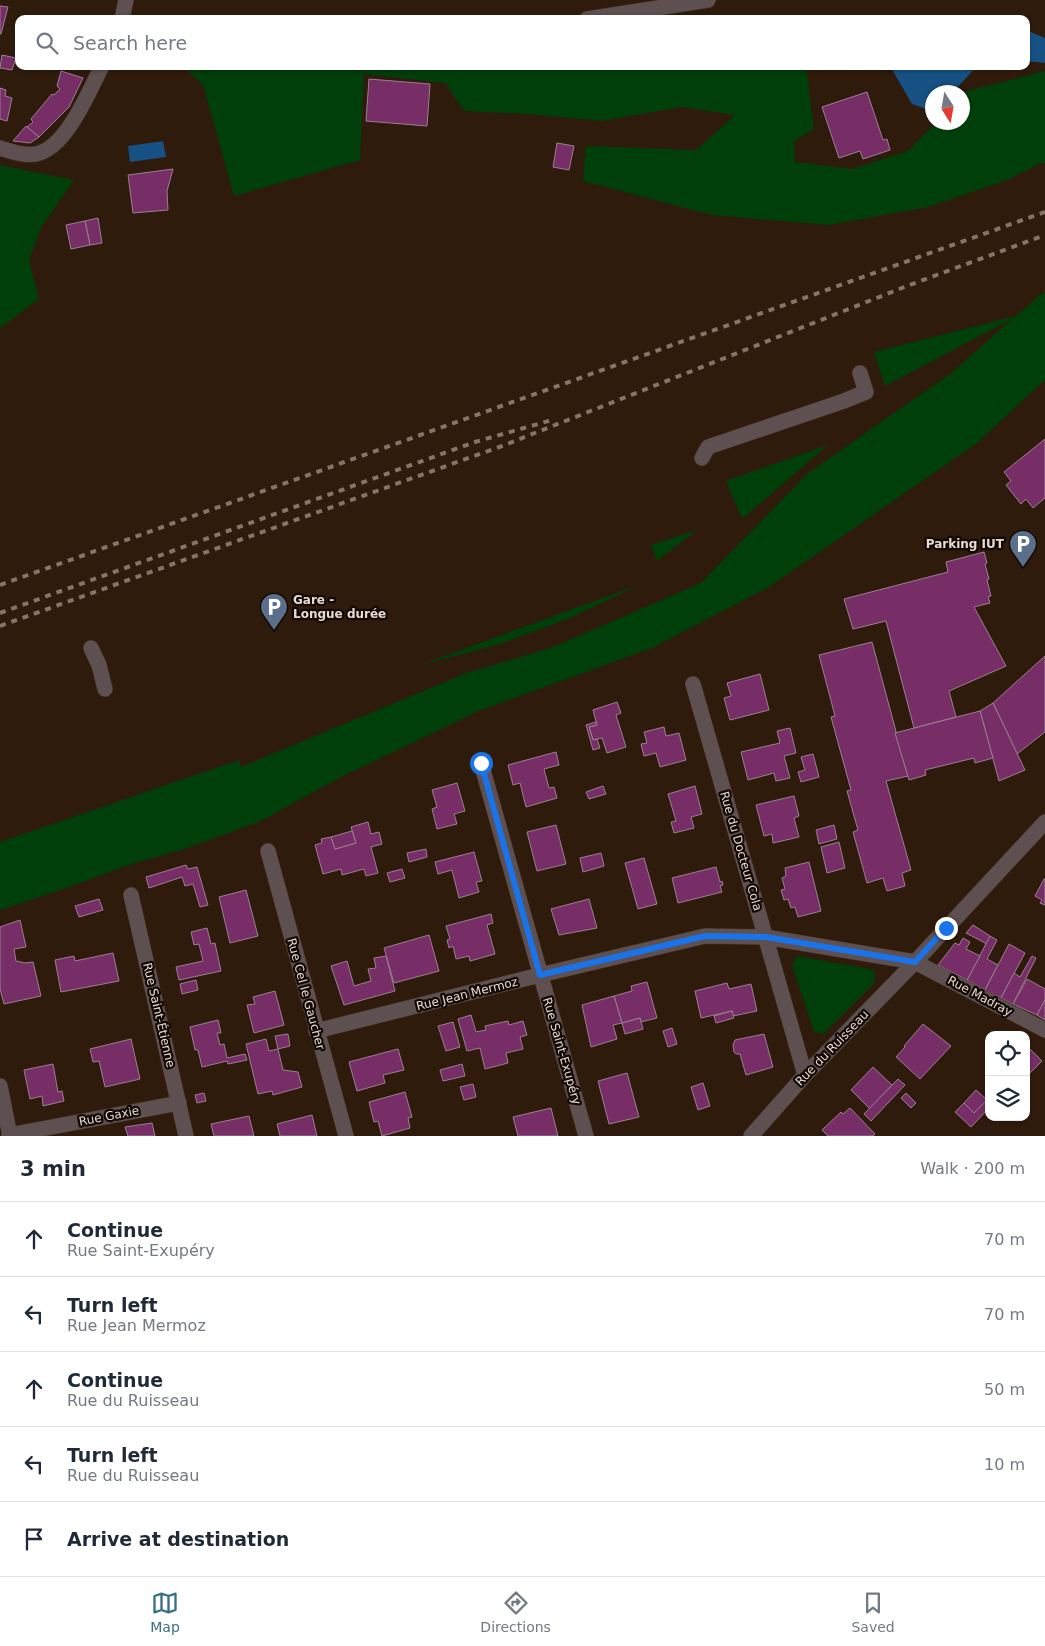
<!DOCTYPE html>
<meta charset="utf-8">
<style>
:root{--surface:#fff;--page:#f6f6f7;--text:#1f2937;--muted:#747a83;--line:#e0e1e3;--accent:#387184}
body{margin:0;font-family:"DejaVu Sans",sans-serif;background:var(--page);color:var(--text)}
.controls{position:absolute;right:15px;bottom:15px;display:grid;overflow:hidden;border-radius:10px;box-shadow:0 1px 4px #0004}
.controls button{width:45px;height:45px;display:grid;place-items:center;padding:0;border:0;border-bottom:1px solid var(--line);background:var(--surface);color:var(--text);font:25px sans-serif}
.compass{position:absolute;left:925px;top:85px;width:45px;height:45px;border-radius:50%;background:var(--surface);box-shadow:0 1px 4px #0004;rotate:169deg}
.stop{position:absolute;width:15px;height:15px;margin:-11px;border:4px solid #1a73e8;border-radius:50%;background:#fff}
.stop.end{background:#1a73e8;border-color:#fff;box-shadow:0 1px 5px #0008}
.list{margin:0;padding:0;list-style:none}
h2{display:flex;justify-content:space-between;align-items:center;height:65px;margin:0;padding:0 20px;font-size:21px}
h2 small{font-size:16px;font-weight:400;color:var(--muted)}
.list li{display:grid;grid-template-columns:32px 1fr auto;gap:15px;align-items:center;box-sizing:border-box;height:75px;padding:0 20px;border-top:1px solid var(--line)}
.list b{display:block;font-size:19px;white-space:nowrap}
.list p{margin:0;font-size:16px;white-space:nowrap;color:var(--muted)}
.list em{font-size:16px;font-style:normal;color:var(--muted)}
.icon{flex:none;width:28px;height:28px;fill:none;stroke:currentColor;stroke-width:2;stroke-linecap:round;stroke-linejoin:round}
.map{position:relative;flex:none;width:1045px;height:1136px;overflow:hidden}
.search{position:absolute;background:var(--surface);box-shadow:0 1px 4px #0004;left:15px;right:15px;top:15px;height:55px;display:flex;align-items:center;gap:12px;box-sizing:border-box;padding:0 18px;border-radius:10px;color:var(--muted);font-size:19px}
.sheet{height:440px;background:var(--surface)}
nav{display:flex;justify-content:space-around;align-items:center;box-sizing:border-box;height:70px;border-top:1px solid var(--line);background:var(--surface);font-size:14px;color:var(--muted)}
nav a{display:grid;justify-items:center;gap:2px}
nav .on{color:var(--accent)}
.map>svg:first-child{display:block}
.green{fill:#003e0a}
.water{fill:#175183}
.building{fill:#772d66;stroke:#9a8092}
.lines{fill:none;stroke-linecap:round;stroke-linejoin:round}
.minor-casing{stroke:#493627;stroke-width:16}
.minor{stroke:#5e5050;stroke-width:15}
.rail{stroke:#857467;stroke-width:4;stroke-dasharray:6 6;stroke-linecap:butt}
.route{stroke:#1a73e8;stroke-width:6}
.labels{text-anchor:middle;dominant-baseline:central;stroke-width:4.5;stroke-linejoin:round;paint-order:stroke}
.poi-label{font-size:12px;font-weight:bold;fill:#e8dad0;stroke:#110803;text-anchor:end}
.street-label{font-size:12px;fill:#e8dad0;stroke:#110803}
</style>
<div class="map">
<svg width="1045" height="1136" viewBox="0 0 1045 1136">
<rect width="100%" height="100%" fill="#2f1b0c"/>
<g class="green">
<polygon points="186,66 806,66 814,129 794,141 795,162 852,169 908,151 936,123 962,122 963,96 967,91 1045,71 1045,163 1039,164 1007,180 928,207 829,225 712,215 583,181 586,146 696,150 735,115 682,107 602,121 528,114 464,111 445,83 364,74 360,160 234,196 203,85 185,68"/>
<polygon points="0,165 74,180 42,226 29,260 39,299 0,328"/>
<polygon points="1045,291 1045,380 977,443 769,587 652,648 481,710 343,776 259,822 184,849 135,863 66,888 0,910 0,842 239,760 241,767 464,674 553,647 701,583 808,473 950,374 1012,319 885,386 874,352 1016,316"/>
<polygon points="828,445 742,519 726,481"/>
<polygon points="697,530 657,561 651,545"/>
<polygon points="641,584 570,618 497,645 420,665"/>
<polygon points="798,956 874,970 875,982 823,1034 814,1032 792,965"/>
</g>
<g class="water">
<polygon points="1026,30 1045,38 1045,63 1026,61"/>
<polygon points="890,66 977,66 953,92 932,92 932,111 912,104"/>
<polygon points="163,141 166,157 130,162 128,146"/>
</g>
<g class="building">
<polygon points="0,6 8,7 1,34 0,34"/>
<polygon points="2,55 16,58 12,70 0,68"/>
<polygon points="61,71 83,78 69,107 39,137 27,127 33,122 31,119 52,94 54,95 60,89 57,86"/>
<polygon points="369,79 430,84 427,126 366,121"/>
<polygon points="0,88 6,90 5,96 12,98 7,121 0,119"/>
<polygon points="867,92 883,140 887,139 890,150 863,159 860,151 839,158 822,107"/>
<polygon points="26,126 39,137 30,143 13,141"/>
<polygon points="557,143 574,146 569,170 553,167"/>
<polygon points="173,169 167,191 168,210 133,213 128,175"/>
<polygon points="98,218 102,243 90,245 85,221"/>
<polygon points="85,221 90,245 71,249 66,225"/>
<polygon points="1045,439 1045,498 1033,508 1026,499 1021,504 1006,485 1011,481 1004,472"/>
<polygon points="984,552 987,563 985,564 989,579 987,580 991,596 988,597 990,603 974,607 1006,666 949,691 956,717 914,728 886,621 853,629 844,599 948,572 946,562"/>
<polygon points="872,642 908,776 886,781 911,870 902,873 905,886 887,891 883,878 867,883 853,832 858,830 847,791 851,790 831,717 835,716 819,655"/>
<polygon points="1045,656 1045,732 1017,754 993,703"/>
<polygon points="760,674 769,710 730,720 724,698 731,696 727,683"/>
<polygon points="617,702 621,713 616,715 626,747 607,753 602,738 593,740 589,727 597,725 593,710"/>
<polygon points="993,703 1025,770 999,781 980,711"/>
<polygon points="980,711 993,758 975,763 974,758 925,770 926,775 909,780 895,733"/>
<polygon points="596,722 597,725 589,727 593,740 597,739 600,748 593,750 586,725"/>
<polygon points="664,727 666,736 679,733 686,760 660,767 656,753 644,756 641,744 647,743 644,732"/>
<polygon points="790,728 796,753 784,756 790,778 776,781 774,773 748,780 741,752 780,743 777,731"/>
<polygon points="556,752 559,765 544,769 549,788 554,787 557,798 526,807 520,783 513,785 508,765"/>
<polygon points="813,754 819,777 801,782 798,772 805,770 801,757"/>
<polygon points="457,783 465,811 454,814 457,824 437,829 432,809 437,807 432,790"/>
<polygon points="603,786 606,794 589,799 586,792"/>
<polygon points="695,786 702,814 691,817 694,828 674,833 671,822 676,821 668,794"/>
<polygon points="794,796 799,816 794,818 799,837 773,843 772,834 764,836 756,805"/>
<polygon points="368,822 371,834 379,832 382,844 371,847 378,873 366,876 364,869 342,875 341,869 323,874 315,845 322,843 321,839 331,837 335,849 356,843 351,827"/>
<polygon points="556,825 566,864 537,871 527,832"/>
<polygon points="834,825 837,839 819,844 816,830"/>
<polygon points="352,831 356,843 335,849 331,837"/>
<polygon points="839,842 845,868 827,873 821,847"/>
<polygon points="426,849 427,857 409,862 407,853"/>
<polygon points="474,852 482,881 476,882 479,892 459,898 452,870 438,874 435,862"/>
<polygon points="601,853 604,866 583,872 580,858"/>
<polygon points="644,858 657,904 638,909 625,863"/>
<polygon points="809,862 821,911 798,917 795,907 791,908 788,899 784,900 781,890 785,889 782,878 786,876 785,868"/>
<polygon points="186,865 188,869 197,867 208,905 200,907 193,884 185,886 182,877 149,888 146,877"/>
<polygon points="716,867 720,882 722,881 723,885 720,886 722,892 678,903 672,878"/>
<polygon points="402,869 405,878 390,882 387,873"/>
<polygon points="1044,879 1045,879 1045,905 1040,903 1042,900 1035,896"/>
<polygon points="246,890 258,936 230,943 219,897"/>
<polygon points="99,899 103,910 79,917 75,906"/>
<polygon points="589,899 597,928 559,935 551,909"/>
<polygon points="491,914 493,923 487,925 495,954 470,961 469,956 456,959 453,946 449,948 447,940 450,939 446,926"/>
<polygon points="20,920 26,947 14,949 16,961 25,963 33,962 41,996 4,1004 0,989 0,927"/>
<polygon points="973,925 990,936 987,944 966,933"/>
<polygon points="207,928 211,944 215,943 221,971 179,980 176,967 203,961 199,944 194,945 191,932"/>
<polygon points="429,935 439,971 394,983 384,948"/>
<polygon points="990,936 997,940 987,959 998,965 985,990 967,980"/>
<polygon points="963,938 970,942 966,949 980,956 967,980 938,965 955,943 959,945"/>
<polygon points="1009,944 1025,953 1001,998 985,990"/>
<polygon points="113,953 119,981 61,992 55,960 74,956 75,961"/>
<polygon points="386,956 395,991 344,1005 331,966 347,961 354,986 371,981 368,969 376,968 374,958"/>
<polygon points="1032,956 1036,958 1013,1004 1001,998 1014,973 1020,977"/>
<polygon points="1027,979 1045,989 1045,1000 1037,1015 1013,1004"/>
<polygon points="196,980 198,990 182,994 180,984"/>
<polygon points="647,982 657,1018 641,1022 640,1018 622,1023 614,996 632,991 631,986"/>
<polygon points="727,983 729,989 751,984 757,1011 733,1016 732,1011 701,1018 695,991"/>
<polygon points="275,991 284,1025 254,1033 247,1005 255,1004 253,997"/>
<polygon points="614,996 622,1023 613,1025 617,1039 591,1047 582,1005"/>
<polygon points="1045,1000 1045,1020 1037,1015"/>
<polygon points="732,1011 734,1018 716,1023 714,1016"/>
<polygon points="471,1015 476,1032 486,1030 485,1026 508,1021 509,1025 523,1021 527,1035 520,1037 523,1049 506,1053 508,1063 485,1069 480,1048 467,1051 458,1019"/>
<polygon points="640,1018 643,1029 625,1034 622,1023"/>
<polygon points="218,1020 221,1033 217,1033 220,1045 224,1044 227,1058 245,1054 247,1060 228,1064 227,1061 202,1067 198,1050 195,1050 190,1027"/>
<polygon points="453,1022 460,1047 446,1051 438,1026"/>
<polygon points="923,1024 951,1046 920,1079 896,1057 905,1047 904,1046"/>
<polygon points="672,1028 677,1044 668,1047 663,1031"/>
<polygon points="288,1034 290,1046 278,1049 275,1036"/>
<polygon points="764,1034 773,1067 746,1075 740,1054 736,1054 734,1052 733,1045 735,1040"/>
<polygon points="131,1039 140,1079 105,1087 99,1061 93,1062 90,1049"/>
<polygon points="266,1039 269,1051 278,1049 283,1070 298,1072 302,1087 273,1095 272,1091 258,1094 246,1044"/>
<polygon points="1026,1045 1042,1061 1026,1077"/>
<polygon points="398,1049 404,1070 383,1075 385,1083 357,1091 349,1062"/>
<polygon points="53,1064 58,1092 62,1091 64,1101 43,1106 42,1096 30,1099 24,1070"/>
<polygon points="462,1064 465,1076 443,1081 440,1070"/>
<polygon points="873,1067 892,1085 870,1109 851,1090"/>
<polygon points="627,1073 639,1117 609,1124 598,1081"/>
<polygon points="898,1079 905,1085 871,1121 864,1114"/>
<polygon points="703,1083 710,1106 698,1110 691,1087"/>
<polygon points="473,1084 476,1097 464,1100 460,1087"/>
<polygon points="976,1090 987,1100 974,1113 964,1103"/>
<polygon points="405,1092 412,1117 408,1118 410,1128 382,1136 378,1121 374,1122 369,1102"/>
<polygon points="204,1093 206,1101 197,1103 195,1095"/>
<polygon points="906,1093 916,1103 911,1108 901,1098"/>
<polygon points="987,1100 989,1102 989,1108 971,1127 955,1112 964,1103 974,1113"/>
<polygon points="551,1108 558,1136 518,1136 513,1117"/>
<polygon points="850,1108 875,1134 873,1136 828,1136 822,1130 841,1112 843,1114"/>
<polygon points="312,1115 317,1136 280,1136 277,1124"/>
<polygon points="249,1116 254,1136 214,1136 211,1124"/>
<polygon points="152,1123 155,1136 128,1136 125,1127"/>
</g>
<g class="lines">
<defs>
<g id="minor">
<polyline points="122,19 126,0"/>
<polyline points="587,19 708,0"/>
<path d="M 0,148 C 13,152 29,158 42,152 C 69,141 89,91 102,66"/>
<polyline points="702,458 708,447 844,401 866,392 860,373"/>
<polyline points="91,648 99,665 105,689"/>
<polyline points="693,684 805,1075"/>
<polyline points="481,763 586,1136"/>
<polyline points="268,851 346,1136"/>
<polyline points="131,895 186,1136"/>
<polyline points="316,1031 540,975 705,936 765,937 915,962 1045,1030"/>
<polyline points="0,1086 10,1136"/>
<polyline points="9,1135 179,1103"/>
<polyline points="751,1136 805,1075 915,962 1045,822"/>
</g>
</defs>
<use href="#minor" class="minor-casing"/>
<use href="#minor" class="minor"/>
<g class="rail">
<polyline points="0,585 1045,212"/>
<polyline points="0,613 475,442 552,420"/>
<polyline points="0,626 502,446 907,286 1045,235"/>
</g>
</g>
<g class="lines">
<polyline class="route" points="481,763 540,975 705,936 766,937 915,962 946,928"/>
</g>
<defs>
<symbol id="parking-pin" viewBox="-11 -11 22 30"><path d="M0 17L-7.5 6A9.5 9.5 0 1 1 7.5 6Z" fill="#5c6f8a" stroke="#110803"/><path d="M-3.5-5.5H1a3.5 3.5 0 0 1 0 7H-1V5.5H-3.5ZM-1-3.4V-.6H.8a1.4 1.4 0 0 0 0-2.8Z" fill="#fff"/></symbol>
</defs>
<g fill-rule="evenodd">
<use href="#parking-pin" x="1007" y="528" width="32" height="43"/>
<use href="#parking-pin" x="258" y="591" width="32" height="43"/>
</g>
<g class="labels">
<g class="poi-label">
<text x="1004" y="544">Parking IUT</text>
<text x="293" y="600" text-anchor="start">Gare -<tspan x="293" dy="14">Longue durée</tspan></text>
</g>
<g class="street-label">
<text transform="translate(741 851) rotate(74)">Rue du Docteur Cola</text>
<text transform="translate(306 994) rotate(75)">Rue Cel le Gaucher</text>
<text transform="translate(467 994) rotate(-14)">Rue Jean Mermoz</text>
<text transform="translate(980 996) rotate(28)">Rue Madray</text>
<text transform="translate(159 1015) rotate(77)">Rue Saint-Étienne</text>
<text transform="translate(832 1048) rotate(-46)">Rue du Ruisseau</text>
<text transform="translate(562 1051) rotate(74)">Rue Saint-Exupéry</text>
<text transform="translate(109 1116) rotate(-11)">Rue Gaxie</text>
</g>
</g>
</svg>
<div class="controls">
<button><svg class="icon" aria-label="locate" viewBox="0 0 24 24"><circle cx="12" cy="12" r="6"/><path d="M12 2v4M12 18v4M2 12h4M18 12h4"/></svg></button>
<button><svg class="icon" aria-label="layers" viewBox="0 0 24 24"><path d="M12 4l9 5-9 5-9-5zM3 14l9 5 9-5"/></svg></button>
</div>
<svg class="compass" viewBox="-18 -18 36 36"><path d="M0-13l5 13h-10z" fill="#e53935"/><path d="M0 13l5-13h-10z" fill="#747a83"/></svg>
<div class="stop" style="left:481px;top:763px"></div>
<div class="stop end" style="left:946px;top:928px"></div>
<div class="search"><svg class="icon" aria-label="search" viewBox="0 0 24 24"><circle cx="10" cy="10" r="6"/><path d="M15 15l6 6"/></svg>Search here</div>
</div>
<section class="sheet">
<h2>3 min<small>Walk · 200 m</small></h2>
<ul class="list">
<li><svg class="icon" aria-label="ahead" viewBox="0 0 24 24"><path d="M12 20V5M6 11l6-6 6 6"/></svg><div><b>Continue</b><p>Rue Saint-Exupéry</p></div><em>70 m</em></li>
<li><svg class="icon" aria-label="left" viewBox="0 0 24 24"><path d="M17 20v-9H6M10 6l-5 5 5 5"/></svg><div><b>Turn left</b><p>Rue Jean Mermoz</p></div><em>70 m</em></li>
<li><svg class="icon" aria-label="ahead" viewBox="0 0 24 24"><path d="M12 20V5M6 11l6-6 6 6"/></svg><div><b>Continue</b><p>Rue du Ruisseau</p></div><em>50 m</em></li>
<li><svg class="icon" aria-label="left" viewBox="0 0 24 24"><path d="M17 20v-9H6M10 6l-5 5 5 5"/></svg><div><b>Turn left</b><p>Rue du Ruisseau</p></div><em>10 m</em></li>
<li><svg class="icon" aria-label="arrive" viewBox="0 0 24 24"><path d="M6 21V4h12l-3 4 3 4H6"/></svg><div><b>Arrive at destination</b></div></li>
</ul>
</section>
<nav>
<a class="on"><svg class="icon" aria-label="map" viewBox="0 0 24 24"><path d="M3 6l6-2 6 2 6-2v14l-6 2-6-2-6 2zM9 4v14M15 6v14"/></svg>Map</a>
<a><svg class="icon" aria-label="directions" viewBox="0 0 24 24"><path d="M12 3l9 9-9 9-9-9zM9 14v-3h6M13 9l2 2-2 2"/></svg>Directions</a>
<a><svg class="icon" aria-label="saved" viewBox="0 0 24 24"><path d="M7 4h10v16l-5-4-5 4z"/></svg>Saved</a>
</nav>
